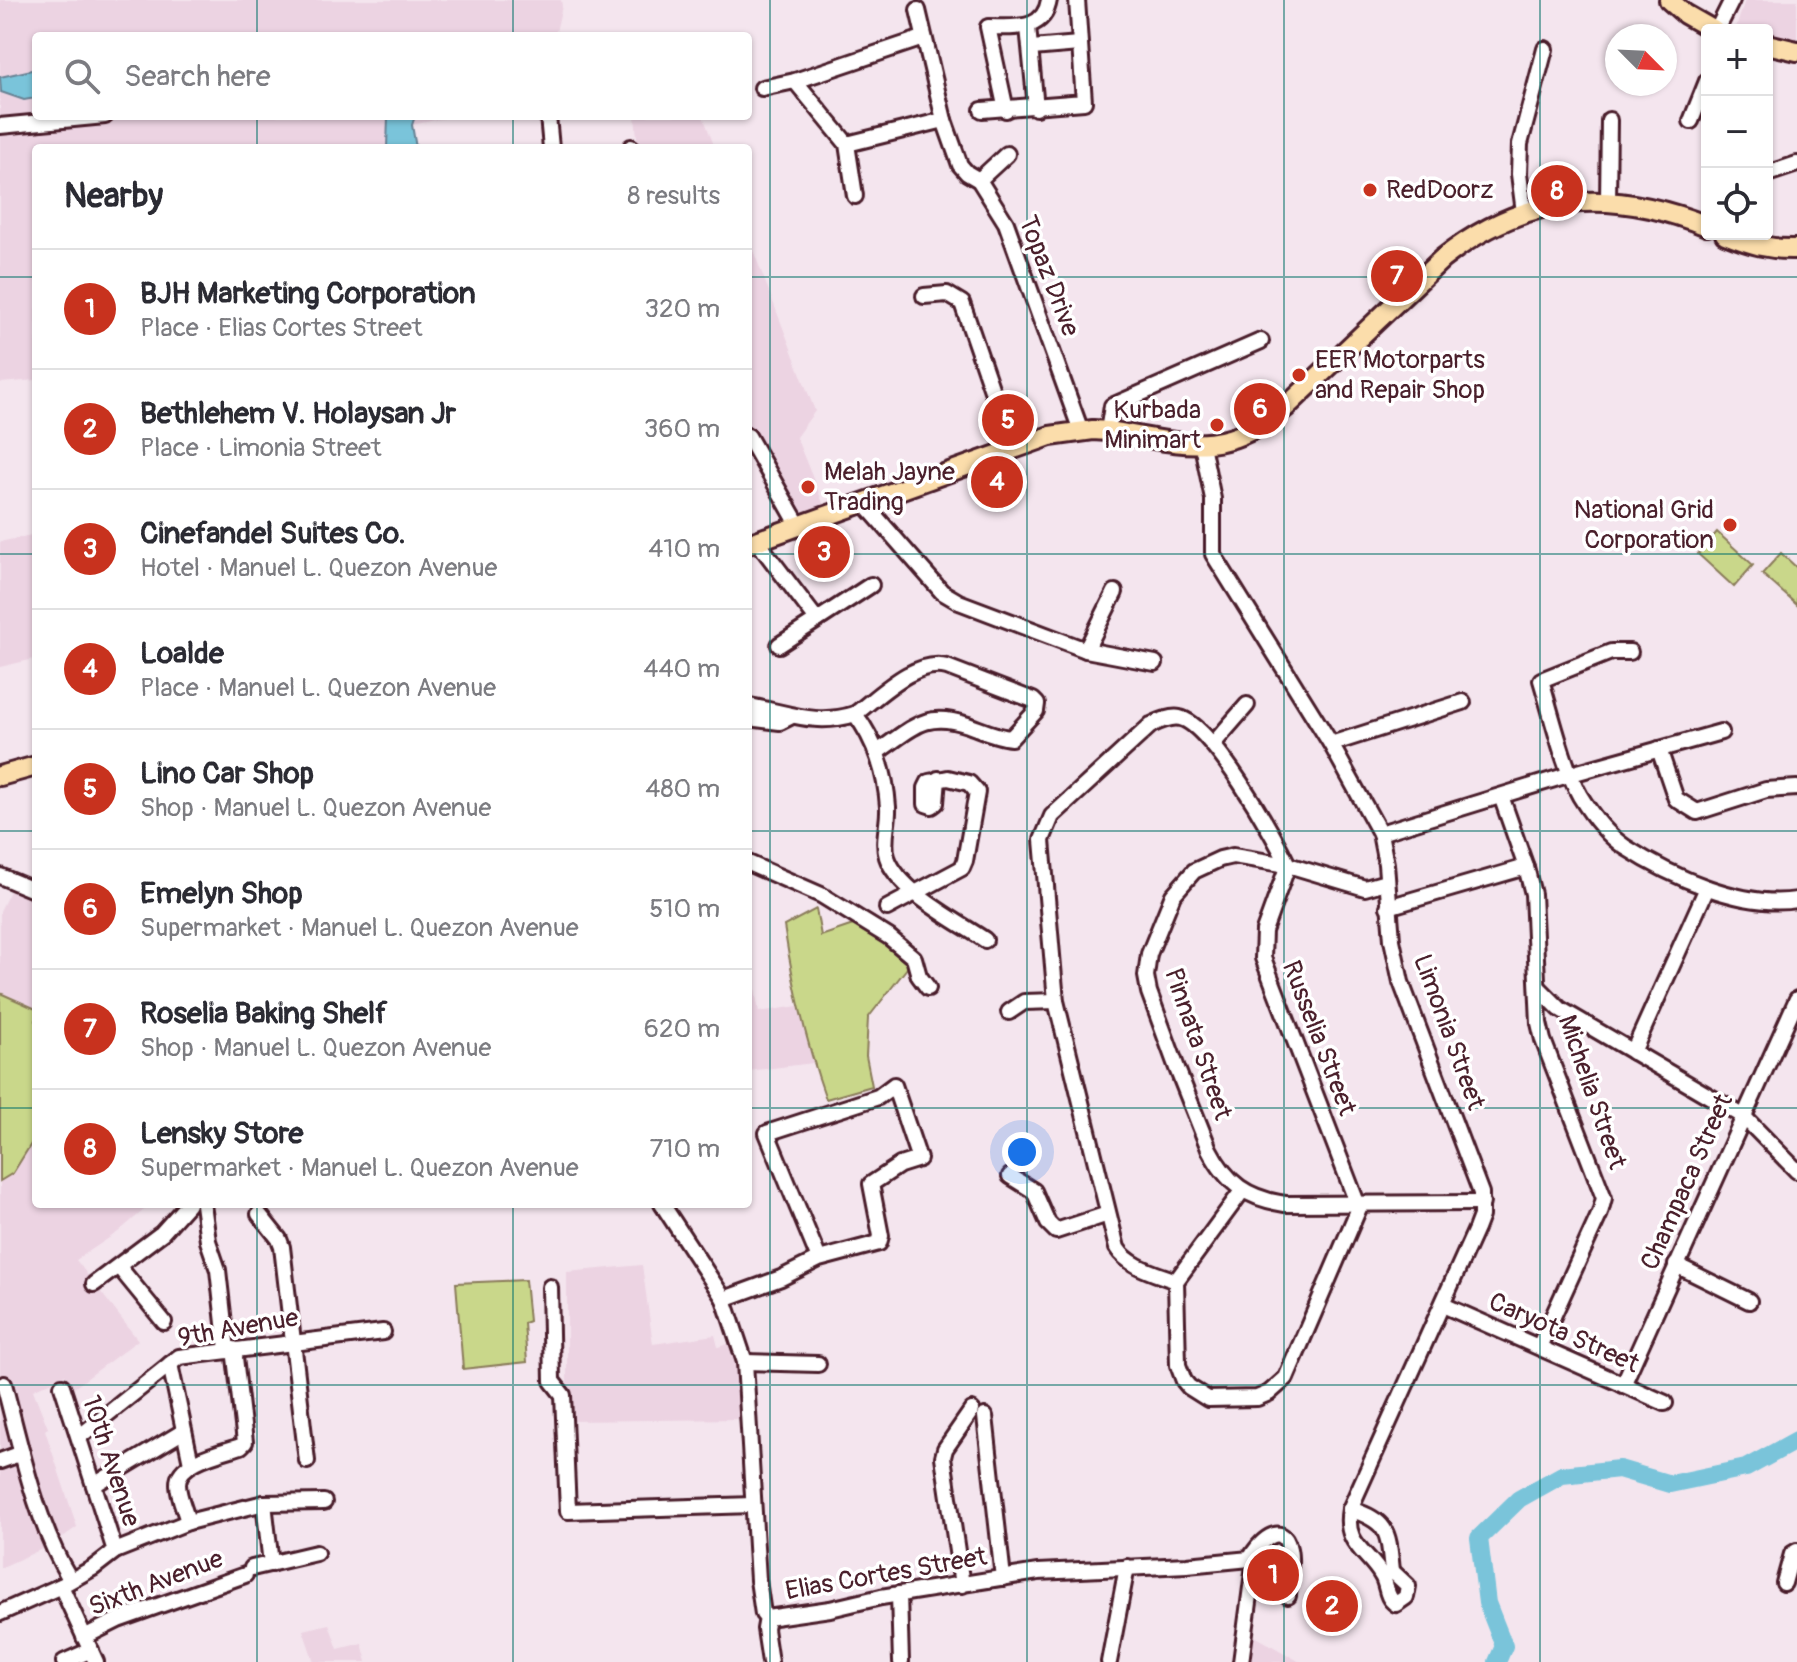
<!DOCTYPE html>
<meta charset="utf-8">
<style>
:root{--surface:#fff;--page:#f2f2f3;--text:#2b2b33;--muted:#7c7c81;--line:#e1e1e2;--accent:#c8321e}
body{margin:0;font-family:Pangolin,sans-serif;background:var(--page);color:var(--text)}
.controls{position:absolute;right:24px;top:24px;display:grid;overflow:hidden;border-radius:8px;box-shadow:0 2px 6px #0004}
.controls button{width:72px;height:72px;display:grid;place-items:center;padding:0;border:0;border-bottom:2px solid var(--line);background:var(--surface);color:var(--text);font:40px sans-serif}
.compass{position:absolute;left:1605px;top:24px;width:72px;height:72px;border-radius:50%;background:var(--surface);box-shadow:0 2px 6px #0004;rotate:114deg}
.you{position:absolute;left:1022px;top:1152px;width:28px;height:28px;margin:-20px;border:6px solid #fff;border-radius:50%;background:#1a73e8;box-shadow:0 0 0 12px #1a73e833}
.badge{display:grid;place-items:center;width:52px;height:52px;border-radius:50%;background:var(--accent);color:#fff;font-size:26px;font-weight:700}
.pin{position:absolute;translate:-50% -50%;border:4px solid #fff;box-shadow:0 2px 8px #0006}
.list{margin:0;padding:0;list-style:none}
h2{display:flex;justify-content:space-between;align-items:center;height:104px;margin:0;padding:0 32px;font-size:34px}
h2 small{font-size:26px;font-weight:400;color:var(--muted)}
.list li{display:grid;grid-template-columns:52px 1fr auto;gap:24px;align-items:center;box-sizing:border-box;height:120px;padding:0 32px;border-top:2px solid var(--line)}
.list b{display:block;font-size:30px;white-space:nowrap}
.list p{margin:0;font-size:26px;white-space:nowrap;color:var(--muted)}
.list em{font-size:26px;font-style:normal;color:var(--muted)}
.icon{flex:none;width:44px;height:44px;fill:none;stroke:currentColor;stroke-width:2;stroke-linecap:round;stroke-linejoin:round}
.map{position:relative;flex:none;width:1797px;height:1662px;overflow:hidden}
.search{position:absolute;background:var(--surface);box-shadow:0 2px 6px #0004;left:32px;top:32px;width:720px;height:88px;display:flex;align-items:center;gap:20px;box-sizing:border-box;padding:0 28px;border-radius:8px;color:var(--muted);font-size:30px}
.panel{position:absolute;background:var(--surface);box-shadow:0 2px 6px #0004;left:32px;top:144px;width:720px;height:1064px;border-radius:8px}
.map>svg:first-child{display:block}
.built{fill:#ecd3e2}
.green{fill:#c9d78a;stroke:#8a7b5a;stroke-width:2}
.water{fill:#7ac4da;stroke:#678294;stroke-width:2}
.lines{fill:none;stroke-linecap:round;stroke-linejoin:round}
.river{stroke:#7ac4da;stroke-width:18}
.minor-casing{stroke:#4a1f2b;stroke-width:20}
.major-casing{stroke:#4a1f2b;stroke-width:24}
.minor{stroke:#fff;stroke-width:14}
.major{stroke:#fbddab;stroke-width:18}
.grid{fill:none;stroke:#0f766e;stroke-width:2;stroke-opacity:0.55}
.poi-dot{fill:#c8321e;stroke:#fff;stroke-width:3}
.labels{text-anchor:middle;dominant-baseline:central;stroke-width:7;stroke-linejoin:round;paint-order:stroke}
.poi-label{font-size:26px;fill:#4a1f2b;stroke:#fff;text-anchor:start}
.street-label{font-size:26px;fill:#4a1f2b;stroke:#fff}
</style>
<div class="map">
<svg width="1797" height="1662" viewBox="0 0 1797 1662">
<rect width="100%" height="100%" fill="#f4e5ee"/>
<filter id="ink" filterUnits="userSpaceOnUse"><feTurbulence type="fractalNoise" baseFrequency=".0125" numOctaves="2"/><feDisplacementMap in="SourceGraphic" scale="16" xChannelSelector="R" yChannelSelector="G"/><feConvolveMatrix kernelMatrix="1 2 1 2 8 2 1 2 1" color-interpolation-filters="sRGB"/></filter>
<g filter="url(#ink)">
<g class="built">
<polygon points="0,0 561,0 562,6 555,36 36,36 36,116 454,116 412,125 416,148 36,148 36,380 0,383"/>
<polygon points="1745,0 1797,0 1797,43 1767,36 1767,30 1736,28"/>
<polygon points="635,116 703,116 715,148 638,148"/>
<polygon points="748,237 815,411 796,437 825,508 798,515 748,424"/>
<polygon points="36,534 36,665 34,659 0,667 0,542"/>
<polygon points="11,889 36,902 36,1009 0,993 0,911"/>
<polygon points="748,950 759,1012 798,1006 813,1063 748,1071"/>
<polygon points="36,1136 36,1204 151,1204 118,1232 76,1260 138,1340 74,1388 65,1375 33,1390 48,1428 45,1430 77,1527 53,1544 0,1568 0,1181 13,1173"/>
<polygon points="642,1265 653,1344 715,1335 718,1347 735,1342 741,1372 745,1419 567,1421 567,1272"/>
<polygon points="329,1624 338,1649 362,1643 367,1662 314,1662 303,1630"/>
<polygon points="1253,1635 1300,1662 1248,1662"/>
</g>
<g class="green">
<polygon points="1717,532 1753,565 1734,587 1698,554"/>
<polygon points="1781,553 1797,568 1797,605 1762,574"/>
<path d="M 816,909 L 821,936 L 862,922 L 911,963 L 868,1018 L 866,1056 L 872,1086 L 826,1099 C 806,1043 793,985 784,926 Z"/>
<polygon points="0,993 36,1009 36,1136 13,1173 0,1181"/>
<polygon points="525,1280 529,1321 524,1323 527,1362 463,1369 456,1283"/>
</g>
<g class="water">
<polygon points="36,69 36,98 24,100 1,92 0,77"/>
<polygon points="388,116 415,116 412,125 416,148 387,148"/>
</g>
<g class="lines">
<polyline class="river" points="1497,1662 1504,1646 1487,1603 1479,1538 1519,1499 1562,1475 1619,1469 1670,1484 1746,1468 1797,1440"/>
<defs>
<g id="minor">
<polyline points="918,10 944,120 960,165 967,173 979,180 1006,223 1081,431"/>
<polyline points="1028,27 1036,108"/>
<polyline points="1717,30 1732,0"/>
<polyline points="1032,48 1079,44"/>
<polyline points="795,81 847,144 855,196"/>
<polyline points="762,88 795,81 923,38"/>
<polyline points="982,110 1084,102 1077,0"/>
<path d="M 1006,110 L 988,27 C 1014,27 1044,32 1049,0"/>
<polyline points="548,116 551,148"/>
<polyline points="1691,121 1707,81"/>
<polyline points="0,126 105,116"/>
<polyline points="847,144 944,120"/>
<polyline points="631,147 631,148"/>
<polyline points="1767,174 1797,164"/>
<polyline points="979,180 1007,154"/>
<polyline points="1608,202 1609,120"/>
<polyline points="1524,212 1519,174 1520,144 1545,49"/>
<polyline points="924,296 947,294 962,303 1012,449"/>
<polyline points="1108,431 1112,406 1261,341"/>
<polyline points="748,436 799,526"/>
<path d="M 1202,445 L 1213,499 L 1213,554 L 1331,744 L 1380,833 L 1386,864 L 1392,940 L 1401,982 L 1481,1193 L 1481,1216 L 1476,1229 L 1350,1509 C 1343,1545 1368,1551 1382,1576 C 1388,1586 1385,1597 1396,1604 L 1406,1597 L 1408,1586 L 1392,1571"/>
<polyline points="864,503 942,592 959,602 1086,650 1155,663"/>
<polyline points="757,541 817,620"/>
<polyline points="779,645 871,585"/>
<polyline points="1086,650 1115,592"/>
<path d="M 1630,652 L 1611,652 L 1541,680 C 1551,713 1564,768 1580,796 C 1591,814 1607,835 1625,847 C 1670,876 1742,909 1797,900"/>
<path d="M 748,706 C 787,712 815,727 855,714 C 875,740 886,774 888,807 C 889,823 882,841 887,857 C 898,891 957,921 985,940"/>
<path d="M 855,714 C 879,696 916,658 947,667 L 1033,700 L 1037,704 L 1036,711 L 1011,738 C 997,737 982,730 968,725 C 924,710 912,729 877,752"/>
<polyline points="748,718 780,722 790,717"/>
<polyline points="1214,743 1247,705"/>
<polyline points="1331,744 1463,702"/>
<polyline points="1659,749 1676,799 1697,812 1766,790 1797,788"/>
<polyline points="1501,796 1526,867 1533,894 1539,1023 1543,1040 1604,1198 1600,1213 1539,1347"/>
<polyline points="1380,833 1571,774 1721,732"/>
<polyline points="748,863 821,895 889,937 914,958 919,976 928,988"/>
<polyline points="0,876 36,891"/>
<path d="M 1386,882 L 1365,888 L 1288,865 L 1233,856 L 1220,859 L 1194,871 L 1173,895 L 1149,954 L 1146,976 L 1149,992 L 1178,1071 L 1209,1149 C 1227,1184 1247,1198 1285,1204 L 1482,1203"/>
<polyline points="1388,907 1526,867"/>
<polyline points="887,908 962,868 965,861 977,792 969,783 948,778 929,782 926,788 926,804 932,806 936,803 938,779"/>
<polyline points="1539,988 1560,1009 1743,1116 1797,1171"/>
<polyline points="1009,1012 1024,1002 1056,1001"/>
<polyline points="1633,1052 1707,888"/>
<polyline points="1010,1176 1034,1191 1048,1223 1056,1231 1108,1214"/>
<polyline points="203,1204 208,1241 218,1270 227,1350"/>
<polyline points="662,1204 724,1299 745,1362 758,1580 763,1614 767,1618 830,1609 881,1597 1038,1572 1187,1565 1250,1559"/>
<polyline points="259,1214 279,1239 282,1247 307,1461"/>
<polyline points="1676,1265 1749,1301"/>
<polyline points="119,1267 164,1322"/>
<path d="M 1176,1281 C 1155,1273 1129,1267 1117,1248 L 1056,1001 L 1042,840 L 1052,816 L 1151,725 C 1160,721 1171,716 1180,718 C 1211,724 1274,835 1288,865 L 1264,931 L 1263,958 L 1359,1208 L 1286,1378 L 1269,1393 L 1257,1398 L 1208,1399 L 1189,1387 L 1184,1381 L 1178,1365 L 1176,1281 L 1242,1191"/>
<polyline points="94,1284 162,1233 188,1204"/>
<polyline points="550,1287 552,1381 563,1395 568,1511 753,1505"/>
<polyline points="724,1299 781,1278 819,1259 879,1243 881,1236 871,1184 900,1165 919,1159 894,1085 878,1097 767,1133 819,1259"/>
<polyline points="1443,1305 1665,1403"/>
<polyline points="745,1362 818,1364"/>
<polyline points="170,1364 191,1463"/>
<path d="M 4,1384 C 21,1448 36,1523 70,1579"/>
<polyline points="1623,1385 1797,999"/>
<polyline points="62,1386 115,1551"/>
<polyline points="985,1416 1003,1578"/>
<polyline points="79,1437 179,1357 383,1332"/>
<polyline points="0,1461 22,1453"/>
<polyline points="94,1485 184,1431"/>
<polyline points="264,1503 271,1564"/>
<path d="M 1350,1509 C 1389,1522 1388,1531 1392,1571"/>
<path d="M 188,1522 C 185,1510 178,1496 178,1484 C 177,1461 223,1452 241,1446 L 245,1442 L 234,1349"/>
<path d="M 1250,1559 C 1257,1544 1283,1518 1289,1549 C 1292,1563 1289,1581 1288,1596"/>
<polyline points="252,1568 316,1553"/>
<polyline points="1784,1583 1792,1554 1797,1551"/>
<polyline points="962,1585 943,1457 945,1449 972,1410"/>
<polyline points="61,1586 96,1662"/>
<polyline points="899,1594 901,1662"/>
<polyline points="0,1613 61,1586 93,1568 115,1551 188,1522 264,1503 324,1502"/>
<polyline points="767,1618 765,1629 770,1662"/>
<polyline points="84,1637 118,1620 245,1575"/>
<polyline points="64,1662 91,1650"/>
<polyline points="1109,1662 1127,1567"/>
<polyline points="1241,1662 1254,1565 1250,1559"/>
</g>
<g id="major">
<polyline points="1669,0 1685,14 1713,30"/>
<polyline points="1767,44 1797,51"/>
<path d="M 1725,234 C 1750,244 1770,250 1797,249"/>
<path d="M 748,544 L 1050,436 L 1093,430 L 1108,431 C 1182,443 1221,460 1285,408 L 1442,259 C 1525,193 1610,187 1707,226"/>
<polyline points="0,776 36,766"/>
</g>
</defs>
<use href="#minor" class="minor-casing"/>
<use href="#major" class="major-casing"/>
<use href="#minor" class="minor"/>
<use href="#major" class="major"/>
</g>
</g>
<path class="grid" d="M 257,0 L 257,36M 513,0 L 513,36M 770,0 L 770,1662M 1027,0 L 1027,1662M 1284,0 L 1284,1662M 1540,0 L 1540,1662M 257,116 L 257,148M 513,116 L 513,148M 0,277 L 36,277M 748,277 L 1797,277M 0,554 L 36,554M 748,554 L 1797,554M 0,831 L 36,831M 748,831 L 1797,831M 0,1108 L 36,1108M 748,1108 L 1797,1108M 257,1204 L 257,1662M 513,1204 L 513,1662M 0,1385 L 1797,1385"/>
<g class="poi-dot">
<circle cx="1370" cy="190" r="8"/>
<circle cx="1299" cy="375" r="8"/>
<circle cx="1217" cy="425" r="8"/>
<circle cx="808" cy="487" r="8"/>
<circle cx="1730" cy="525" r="8"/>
</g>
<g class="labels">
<g class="poi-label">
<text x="1386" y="190">RedDoorz</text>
<text x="1315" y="360">EER Motorparts<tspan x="1315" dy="30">and Repair Shop</tspan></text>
<text x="1201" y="410" text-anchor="end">Kurbada<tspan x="1201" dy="30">Minimart</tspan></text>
<text x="824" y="472">Melah Jayne<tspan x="824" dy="30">Trading</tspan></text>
<text x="1714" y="510" text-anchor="end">National Grid<tspan x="1714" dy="30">Corporation</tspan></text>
</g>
<g class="street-label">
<text transform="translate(1049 276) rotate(69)">Topaz Drive</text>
<text transform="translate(1449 1032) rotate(70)">Limonia Street</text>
<text transform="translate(1319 1038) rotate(69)">Russelia Street</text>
<text transform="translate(1198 1044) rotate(71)">Pinnata Street</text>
<text transform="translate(1592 1092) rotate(71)">Michelia Street</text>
<text transform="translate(1687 1182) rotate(-66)">Champaca Street</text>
<text transform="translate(238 1328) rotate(-10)">9th Avenue</text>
<text transform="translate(1564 1333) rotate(24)">Caryota Street</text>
<text transform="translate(111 1461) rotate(72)">10th Avenue</text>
<text transform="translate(886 1574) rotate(-10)">Elias Cortes Street</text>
<text transform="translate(156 1583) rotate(-21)">Sixth Avenue</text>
</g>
</g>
</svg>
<div class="controls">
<button>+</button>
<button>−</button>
<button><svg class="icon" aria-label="locate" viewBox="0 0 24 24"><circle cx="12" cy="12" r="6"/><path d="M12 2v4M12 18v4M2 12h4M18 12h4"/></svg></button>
</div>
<svg class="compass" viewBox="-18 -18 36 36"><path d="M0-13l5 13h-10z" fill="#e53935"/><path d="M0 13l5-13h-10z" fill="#7c7c81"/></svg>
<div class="you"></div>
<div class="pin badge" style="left:1273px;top:1575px">1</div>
<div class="pin badge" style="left:1332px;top:1606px">2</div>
<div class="pin badge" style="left:824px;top:552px">3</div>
<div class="pin badge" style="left:997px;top:482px">4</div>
<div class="pin badge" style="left:1008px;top:420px">5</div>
<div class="pin badge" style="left:1260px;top:409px">6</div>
<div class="pin badge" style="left:1397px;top:276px">7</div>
<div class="pin badge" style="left:1557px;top:191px">8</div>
<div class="search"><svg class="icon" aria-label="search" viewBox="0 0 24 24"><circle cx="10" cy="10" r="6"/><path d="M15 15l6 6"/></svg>Search here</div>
<section class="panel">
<h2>Nearby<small>8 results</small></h2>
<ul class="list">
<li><span class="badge">1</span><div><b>BJH Marketing Corporation</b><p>Place · Elias Cortes Street</p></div><em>320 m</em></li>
<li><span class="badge">2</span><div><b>Bethlehem V. Holaysan Jr</b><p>Place · Limonia Street</p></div><em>360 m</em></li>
<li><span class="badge">3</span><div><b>Cinefandel Suites Co.</b><p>Hotel · Manuel L. Quezon Avenue</p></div><em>410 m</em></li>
<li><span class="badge">4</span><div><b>Loalde</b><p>Place · Manuel L. Quezon Avenue</p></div><em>440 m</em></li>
<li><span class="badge">5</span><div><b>Lino Car Shop</b><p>Shop · Manuel L. Quezon Avenue</p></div><em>480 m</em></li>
<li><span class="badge">6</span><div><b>Emelyn Shop</b><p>Supermarket · Manuel L. Quezon Avenue</p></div><em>510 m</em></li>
<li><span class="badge">7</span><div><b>Roselia Baking Shelf</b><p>Shop · Manuel L. Quezon Avenue</p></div><em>620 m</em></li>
<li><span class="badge">8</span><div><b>Lensky Store</b><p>Supermarket · Manuel L. Quezon Avenue</p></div><em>710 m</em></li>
</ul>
</section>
</div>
